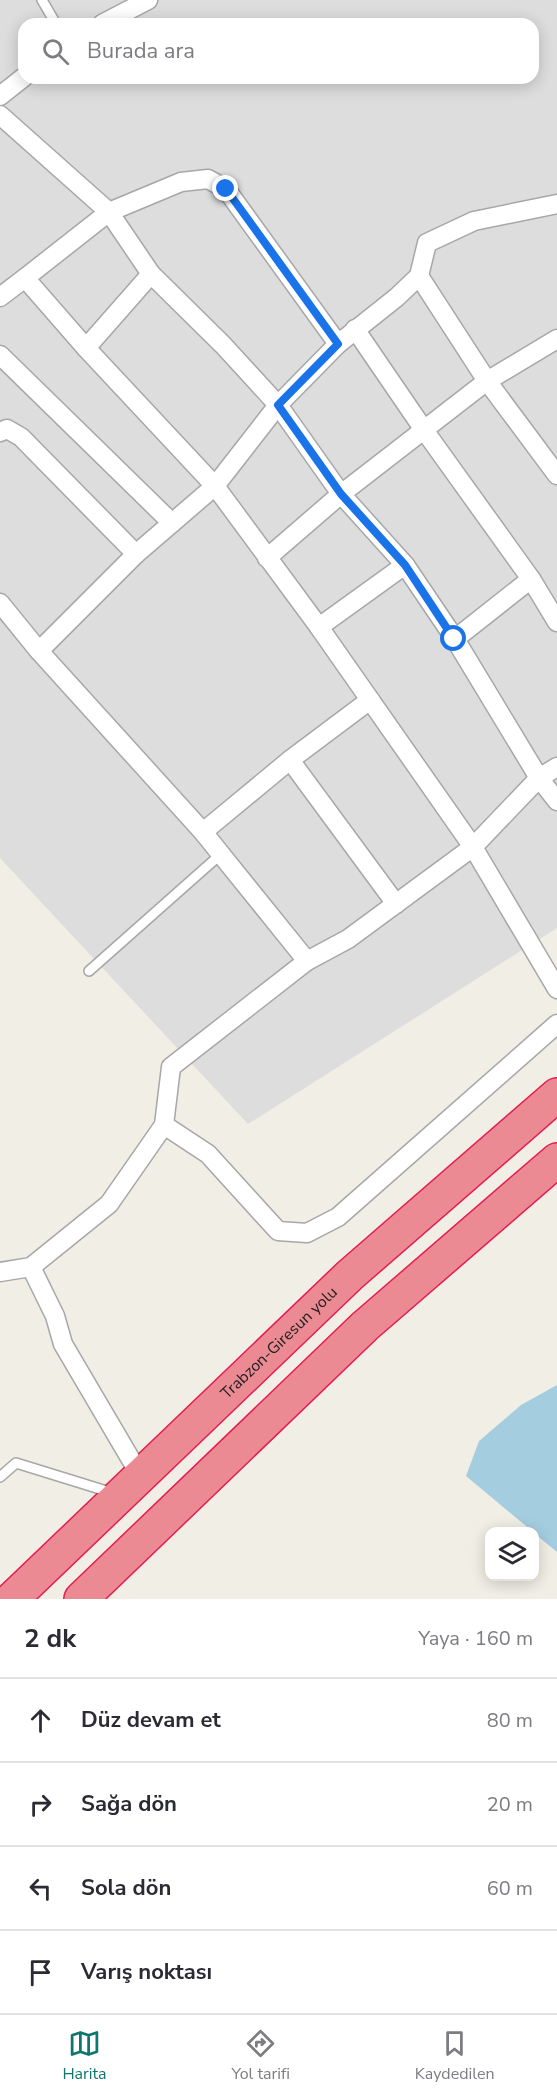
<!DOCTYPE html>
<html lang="tr">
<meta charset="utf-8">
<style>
:root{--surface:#fff;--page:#f2f2f3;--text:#2b2b33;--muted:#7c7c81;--line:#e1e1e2;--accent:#0f766e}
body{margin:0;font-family:"Nunito Sans",sans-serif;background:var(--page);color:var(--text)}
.controls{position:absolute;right:18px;bottom:18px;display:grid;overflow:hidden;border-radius:12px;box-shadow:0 3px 15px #0003}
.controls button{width:54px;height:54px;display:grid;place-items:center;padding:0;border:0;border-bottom:2px solid var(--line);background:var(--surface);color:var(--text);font:30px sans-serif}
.stop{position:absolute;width:18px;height:18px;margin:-14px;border:4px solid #1a73e8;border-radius:50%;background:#fff}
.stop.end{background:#1a73e8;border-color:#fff;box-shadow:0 2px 6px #0008}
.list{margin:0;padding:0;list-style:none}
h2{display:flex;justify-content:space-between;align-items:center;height:78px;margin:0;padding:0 24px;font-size:26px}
h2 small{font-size:20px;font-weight:400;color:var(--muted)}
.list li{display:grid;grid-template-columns:39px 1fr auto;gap:18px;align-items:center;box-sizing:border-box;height:84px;padding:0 24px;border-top:2px solid var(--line)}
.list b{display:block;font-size:22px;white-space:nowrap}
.list em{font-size:20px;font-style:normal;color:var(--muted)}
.icon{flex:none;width:33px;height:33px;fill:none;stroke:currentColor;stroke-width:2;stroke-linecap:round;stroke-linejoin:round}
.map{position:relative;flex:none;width:557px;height:1599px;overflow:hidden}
.search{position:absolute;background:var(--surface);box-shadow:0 3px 15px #0003;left:18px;right:18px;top:18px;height:66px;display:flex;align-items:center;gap:15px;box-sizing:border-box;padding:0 21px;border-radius:18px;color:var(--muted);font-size:22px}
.sheet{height:414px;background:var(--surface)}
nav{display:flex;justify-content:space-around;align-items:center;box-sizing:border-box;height:84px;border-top:2px solid var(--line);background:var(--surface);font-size:16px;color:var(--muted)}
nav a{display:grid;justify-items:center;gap:3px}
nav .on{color:var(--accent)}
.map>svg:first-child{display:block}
.residential{fill:#dedddd;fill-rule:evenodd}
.water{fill:#a4cde0}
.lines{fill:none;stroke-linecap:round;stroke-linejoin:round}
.lane-casing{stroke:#a7a7a7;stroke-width:12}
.street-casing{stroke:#a7a7a7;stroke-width:21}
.highway-casing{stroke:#e41e4f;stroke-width:36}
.lane{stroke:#fff;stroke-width:9}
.street{stroke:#fff;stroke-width:18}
.highway{stroke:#eb8a93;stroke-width:33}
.route{stroke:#1a73e8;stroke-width:8}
.labels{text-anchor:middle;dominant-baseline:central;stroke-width:4.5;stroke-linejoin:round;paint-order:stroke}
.street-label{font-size:16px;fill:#202020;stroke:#fff}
</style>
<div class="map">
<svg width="557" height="1599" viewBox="0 0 557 1599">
<rect width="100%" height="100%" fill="#f1eee6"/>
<path class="residential" d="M 0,0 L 557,0 L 557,928 L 248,1124 L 0,858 ZM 24,24 L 533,24 L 533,78 L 24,78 Z"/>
<polygon class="water" points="557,1385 557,1552 535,1534 534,1532 532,1531 466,1476 479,1441 521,1405"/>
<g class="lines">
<defs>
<g id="lane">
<polyline points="42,0 56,24"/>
<polyline points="89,971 221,854"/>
<polyline points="0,1477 16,1463 113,1493"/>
</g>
<g id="street">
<polyline points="102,24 148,0"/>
<polyline points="0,96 24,77"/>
<polyline points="0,115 109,212 151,274 223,345 278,405 341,494 405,565 455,639 539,778 557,801"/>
<polyline points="419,276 487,381 557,475"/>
<polyline points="0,297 25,278"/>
<polyline points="355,329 424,430 531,579 557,622"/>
<polyline points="338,344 226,189 208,179 181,182 109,212 25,278 86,348 215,486 319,627 473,847 557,989"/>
<polyline points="86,348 151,274"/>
<polyline points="0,355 172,523"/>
<polyline points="0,432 7,429 21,437 136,554"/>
<polyline points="267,558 341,494 487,381 557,339"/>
<polyline points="0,603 39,651 203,832 307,961"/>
<polyline points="319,627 405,565"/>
<polyline points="455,639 531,579"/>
<polyline points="39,651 136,554 215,486 278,405 338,344 397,297 419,276 427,243 474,221 557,204"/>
<polyline points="290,760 396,904"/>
<polyline points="203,832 290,760 370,700"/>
<polyline points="164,1125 171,1067 307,961 348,939 473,847 539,778 557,767"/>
<polyline points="31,1267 55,1316 63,1344 140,1475"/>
<polyline points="0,1272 31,1267 109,1204 164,1125 208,1154 278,1231 307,1233 338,1217 557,1024"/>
</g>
<g id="highway">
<path id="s1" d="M 12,1599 L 350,1275 L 557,1095"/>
<polyline points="81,1599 365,1326 557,1160"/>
</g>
</defs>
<use href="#lane" class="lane-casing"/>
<use href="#street" class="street-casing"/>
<use href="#highway" class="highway-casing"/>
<use href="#lane" class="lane"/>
<use href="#street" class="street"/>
<use href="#highway" class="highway"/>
</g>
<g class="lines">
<polyline class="route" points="226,189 338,344 278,405 341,494 405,565 454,639"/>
</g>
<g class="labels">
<g class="street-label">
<text stroke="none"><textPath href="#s1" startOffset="370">Trabzon-Giresun yolu</textPath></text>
</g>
</g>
</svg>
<div class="controls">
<button><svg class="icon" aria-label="layers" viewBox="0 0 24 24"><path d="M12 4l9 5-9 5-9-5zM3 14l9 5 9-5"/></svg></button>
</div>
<div class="stop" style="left:454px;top:639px"></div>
<div class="stop end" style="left:226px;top:189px"></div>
<div class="search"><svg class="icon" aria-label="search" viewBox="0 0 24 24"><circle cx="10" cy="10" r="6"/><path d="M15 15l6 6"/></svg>Burada ara</div>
</div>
<section class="sheet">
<h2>2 dk<small>Yaya · 160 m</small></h2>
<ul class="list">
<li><svg class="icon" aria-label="ahead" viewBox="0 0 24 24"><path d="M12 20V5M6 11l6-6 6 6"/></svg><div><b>Düz devam et</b></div><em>80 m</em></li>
<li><svg class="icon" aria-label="right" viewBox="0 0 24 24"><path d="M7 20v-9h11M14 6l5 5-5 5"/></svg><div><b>Sağa dön</b></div><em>20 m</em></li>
<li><svg class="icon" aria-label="left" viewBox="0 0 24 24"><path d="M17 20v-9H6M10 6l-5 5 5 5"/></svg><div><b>Sola dön</b></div><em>60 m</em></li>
<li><svg class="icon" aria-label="arrive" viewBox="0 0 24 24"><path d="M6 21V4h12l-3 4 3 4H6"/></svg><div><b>Varış noktası</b></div></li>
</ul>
</section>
<nav>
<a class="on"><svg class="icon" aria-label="map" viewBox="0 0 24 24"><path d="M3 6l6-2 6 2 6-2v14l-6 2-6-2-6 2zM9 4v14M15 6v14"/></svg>Harita</a>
<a><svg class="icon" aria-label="directions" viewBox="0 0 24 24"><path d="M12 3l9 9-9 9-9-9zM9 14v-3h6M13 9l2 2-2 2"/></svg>Yol tarifi</a>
<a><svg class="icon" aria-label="saved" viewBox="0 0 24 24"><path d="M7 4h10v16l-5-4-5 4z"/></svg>Kaydedilen</a>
</nav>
